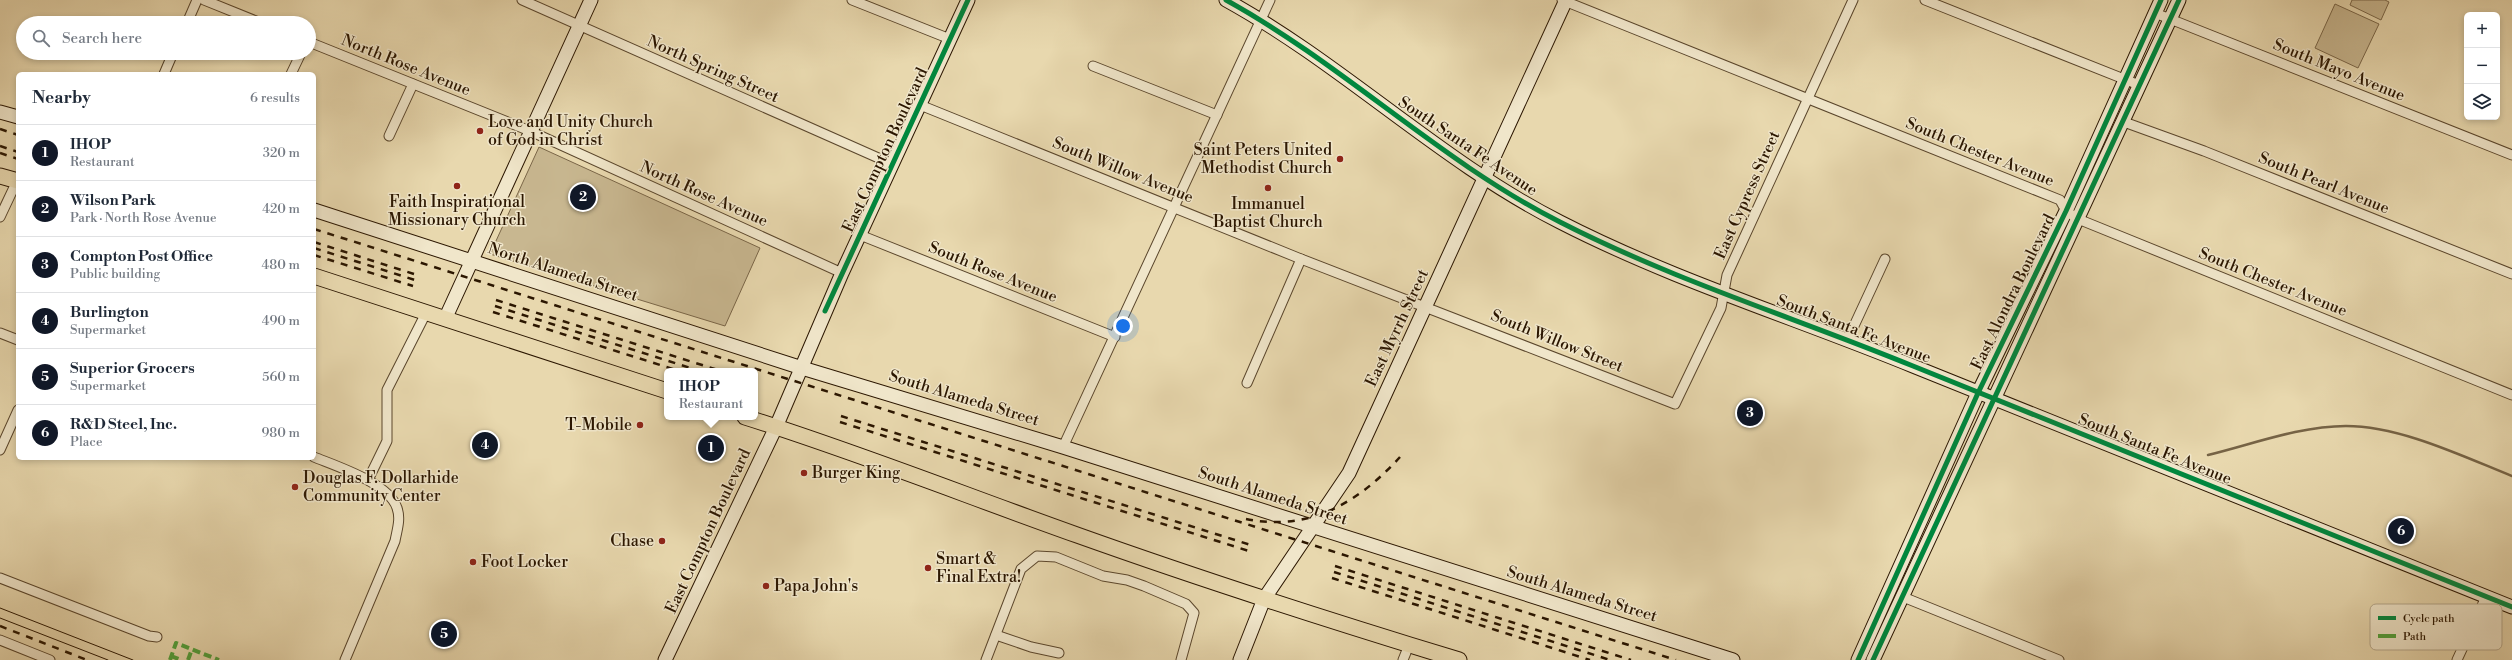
<!DOCTYPE html>
<meta charset="utf-8">
<style>
:root{--surface:#fff;--page:#f2f2f3;--text:#1f2937;--muted:#747a83;--line:#e0e1e3;--accent:#111827}
body{margin:0;font-family:"Libre Bodoni",serif;background:var(--page);color:var(--text)}
.controls{position:absolute;right:12px;top:12px;display:grid;overflow:hidden;border-radius:6px;box-shadow:0 2px 6px #0003}
.controls button{width:36px;height:36px;display:grid;place-items:center;padding:0;border:0;border-bottom:1px solid var(--line);background:var(--surface);color:var(--text);font:20px sans-serif}
.you{position:absolute;left:1123px;top:326px;width:14px;height:14px;margin:-10px;border:3px solid #fff;border-radius:50%;background:#1a73e8;box-shadow:0 0 0 6px #1a73e833}
.badge{display:grid;place-items:center;width:26px;height:26px;border-radius:50%;background:var(--accent);color:#fff;font-size:13px;font-weight:700}
.pin{position:absolute;translate:-50% -50%;border:2px solid #fff;box-shadow:0 1px 4px #0006}
.popup{position:absolute;left:664px;top:368px;width:94px;height:52px;box-sizing:border-box;display:grid;place-content:center;border-radius:6px;background:var(--surface);filter:drop-shadow(0 1px 3px #0005);font-size:13px;white-space:nowrap;color:var(--muted)}
.popup b{font-size:15px;color:var(--text)}
.popup::after{content:'';position:absolute;left:50%;top:100%;margin-left:-8px;border:8px solid transparent;border-top-color:var(--surface)}
.list{margin:0;padding:0;list-style:none}
h2{display:flex;justify-content:space-between;align-items:center;height:52px;margin:0;padding:0 16px;font-size:17px}
h2 small{font-size:13px;font-weight:400;color:var(--muted)}
.list li{display:grid;grid-template-columns:26px 1fr auto;gap:12px;align-items:center;box-sizing:border-box;height:56px;padding:0 16px;border-top:1px solid var(--line)}
.list b{display:block;font-size:15px;white-space:nowrap}
.list p{margin:0;font-size:13px;white-space:nowrap;color:var(--muted)}
.list em{font-size:13px;font-style:normal;color:var(--muted)}
.icon{flex:none;width:22px;height:22px;fill:none;stroke:currentColor;stroke-width:2;stroke-linecap:round;stroke-linejoin:round}
.map{position:relative;flex:none;width:2512px;height:660px;overflow:hidden}
.search{position:absolute;background:var(--surface);box-shadow:0 2px 6px #0003;left:16px;top:16px;width:300px;height:44px;display:flex;align-items:center;gap:10px;box-sizing:border-box;padding:0 14px;border-radius:22px;color:var(--muted);font-size:15px}
.panel{position:absolute;background:var(--surface);box-shadow:0 2px 6px #0003;left:16px;top:72px;width:300px;height:388px;border-radius:6px}
.map>svg:first-child{display:block}
.green{fill:#c8b790;stroke:#7a6648}
.lines{fill:none;stroke-linecap:round;stroke-linejoin:round}
.stream{stroke:#766345;stroke-width:2.5}
.street-casing{stroke:#5a462c;stroke-width:11}
.secondary-casing{stroke:#2b1600;stroke-width:15}
.primary-casing{stroke:#2b1600;stroke-width:17}
.street{stroke:#f0e6ca;stroke-width:9}
.secondary{stroke:#f0e6ca;stroke-width:13}
.primary{stroke:#e8d8ae;stroke-width:15}
.tram{stroke:#2b1600;stroke-width:1}
.rail{stroke:#2b1600;stroke-width:2.5;stroke-dasharray:7 7;stroke-linecap:butt}
.quiet{stroke:#51a13c;stroke-width:4;stroke-dasharray:8 4;stroke-linecap:butt}
.cycleway-casing{stroke:#f0e6ca;stroke-width:8}
.cycleway{stroke:#00873e;stroke-width:5}
.poi-dot{fill:#8f2418;stroke:#f0e6ca;stroke-width:1.5}
.labels{text-anchor:middle;dominant-baseline:central;stroke-width:3;stroke-linejoin:round;paint-order:stroke}
.street-label{font-size:16px;fill:#2b1600;stroke:#f0e6ca}
.poi-label{font-size:16px;fill:#2b1600;stroke:#f0e6ca;text-anchor:start}
.key{fill:#f0e6ca;stroke:#b5a88d;stroke-width:1}
.key-label{font-size:11px;fill:#2b1600}
</style>
<div class="map">
<svg width="2512" height="660" viewBox="0 0 2512 660">
<rect width="100%" height="100%" fill="#e8d8ae"/>
<filter id="stains"><feTurbulence type="fractalNoise" baseFrequency=".005" numOctaves="4"/><feColorMatrix values="0 0 0 0 .2 0 0 0 0 .09 0 0 0 0 .02 0 0 0 .5 -.17"/></filter>
<radialGradient id="worn" r=".72"><stop offset=".6" stop-color="#630" stop-opacity="0"/><stop offset="1" stop-color="#630" stop-opacity=".3"/></radialGradient>
<g class="green">
<polygon points="2352,0 2385,0 2389,2 2381,20 2350,5"/>
<polygon points="2335,4 2379,24 2358,68 2315,48"/>
<polygon points="539,147 760,248 725,326 490,254"/>
</g>
<g class="lines">
<path class="stream" d="M 2208,455 C 2253,444 2300,426 2346,426 C 2400,426 2462,456 2512,476"/>
<defs>
<g id="street">
<polyline points="204,0 261,23"/>
<polyline points="522,0 892,164"/>
<polyline points="852,0 950,39"/>
<polyline points="1562,0 2060,200 2066,211 2078,219 2512,395"/>
<polyline points="1925,0 2139,85"/>
<polyline points="2155,13 2512,155"/>
<polyline points="187,23 197,0"/>
<polyline points="309,42 530,131 842,273"/>
<polyline points="1093,66 1217,115"/>
<polyline points="164,74 173,53"/>
<polyline points="291,74 301,53"/>
<polyline points="920,105 1301,259 1675,404 1721,308 1727,275 1853,0"/>
<polyline points="2124,122 2204,151 2512,274"/>
<polyline points="389,136 413,84"/>
<polyline points="0,217 17,181"/>
<polyline points="860,235 1115,337"/>
<polyline points="0,333 18,340"/>
<polyline points="1847,341 1885,259"/>
<polyline points="1247,383 1301,259"/>
<polyline points="1063,447 1270,0"/>
<polyline points="0,450 18,410"/>
<path d="M 314,457 C 336,466 389,483 397,508 C 401,519 397,530 395,541 L 345,660"/>
<polyline points="368,480 387,441 387,390 427,311"/>
<polyline points="0,578 149,636 157,637"/>
<polyline points="1903,597 2059,660"/>
<polyline points="996,635 1031,647 1059,653"/>
<polyline points="0,640 50,660"/>
<polyline points="986,660 1021,569 1037,556 1056,557 1103,576 1127,580 1144,586 1186,604 1194,613 1181,660"/>
<polyline points="1403,660 1409,645"/>
<polyline points="2457,660 2486,597"/>
</g>
<g id="secondary">
<path d="M 1226,0 C 1344,65 1441,162 1560,222 C 1673,280 1796,318 1913,366 C 2112,447 2312,527 2512,607"/>
<polyline points="0,112 18,117"/>
<polyline points="314,210 802,368 1063,447 1733,660"/>
<polyline points="446,317 591,0"/>
<polyline points="665,660 776,427 842,273 968,0"/>
<polyline points="1240,660 1264,599 1349,473 1566,0"/>
<polyline points="1858,660 1978,393 2066,211 2161,0"/>
<polyline points="1873,660 2179,0"/>
</g>
<g id="primary">
<polyline points="0,176 18,181"/>
<polyline points="314,276 667,391"/>
<path d="M 745,417 C 857,452 967,496 1077,535 C 1203,580 1331,621 1459,660"/>
</g>
</defs>
<use href="#street" class="street-casing"/>
<use href="#secondary" class="secondary-casing"/>
<use href="#primary" class="primary-casing"/>
<use href="#street" class="street"/>
<use href="#secondary" class="secondary"/>
<use href="#primary" class="primary"/>
<g class="tram">
<polyline points="0,608 133,660"/>
<polyline points="0,618 108,660"/>
</g>
<g class="rail">
<polyline points="0,129 18,135"/>
<polyline points="0,146 18,152"/>
<polyline points="0,153 18,159"/>
<polyline points="314,229 1676,660"/>
<polyline points="314,242 417,275"/>
<polyline points="314,248 415,280"/>
<polyline points="314,255 413,286"/>
<polyline points="496,300 721,371"/>
<polyline points="495,306 700,371"/>
<polyline points="493,312 679,371"/>
<polyline points="841,416 1254,546"/>
<polyline points="840,422 1252,552"/>
<path d="M 1246,519 C 1310,532 1359,502 1400,457"/>
<polyline points="1335,566 1631,660"/>
<polyline points="1334,572 1610,660"/>
<polyline points="1332,578 1590,660"/>
<polyline points="0,626 87,660"/>
</g>
<g class="quiet">
<polyline points="171,656 181,660"/>
<polyline points="170,660 176,643 219,660"/>
<polyline points="188,660 192,649"/>
</g>
<defs>
<g id="cycleway">
<path d="M 1226,0 C 1344,65 1441,162 1560,222 C 1673,280 1796,318 1913,366 C 2112,447 2312,527 2512,607"/>
<polyline points="825,311 968,0"/>
<polyline points="1858,660 1978,393 2066,211 2161,0"/>
<polyline points="1873,660 2179,0"/>
</g>
</defs>
<use href="#cycleway" class="cycleway-casing"/>
<use href="#cycleway" class="cycleway"/>
</g>
<g class="poi-dot">
<circle cx="480" cy="131" r="4"/>
<circle cx="1340" cy="159" r="4"/>
<circle cx="457" cy="186" r="4"/>
<circle cx="1268" cy="188" r="4"/>
<circle cx="640" cy="425" r="4"/>
<circle cx="804" cy="473" r="4"/>
<circle cx="295" cy="487" r="4"/>
<circle cx="662" cy="541" r="4"/>
<circle cx="473" cy="562" r="4"/>
<circle cx="928" cy="568" r="4"/>
<circle cx="766" cy="586" r="4"/>
</g>
<g class="labels">
<g class="street-label">
<text transform="translate(406 65) rotate(22)">North Rose Avenue</text>
<text transform="translate(713 69) rotate(24)">North Spring Street</text>
<text transform="translate(2339 70) rotate(22)">South Mayo Avenue</text>
<text transform="translate(1468 146) rotate(34)">South Santa Fe Avenue</text>
<text transform="translate(885 150) rotate(-65)">East Compton Boulevard</text>
<text transform="translate(1980 152) rotate(22)">South Chester Avenue</text>
<text transform="translate(1123 170) rotate(22)">South Willow Avenue</text>
<text transform="translate(2324 183) rotate(22)">South Pearl Avenue</text>
<text transform="translate(704 194) rotate(24)">North Rose Avenue</text>
<text transform="translate(1747 195) rotate(-66)">East Cypress Street</text>
<text transform="translate(563 272) rotate(18)">North Alameda Street</text>
<text transform="translate(993 272) rotate(22)">South Rose Avenue</text>
<text transform="translate(2273 282) rotate(22)">South Chester Avenue</text>
<text transform="translate(2013 292) rotate(-64)">East Alondra Boulevard</text>
<text transform="translate(1397 328) rotate(-65)">East Myrrh Street</text>
<text transform="translate(1854 329) rotate(21)">South Santa Fe Avenue</text>
<text transform="translate(1557 341) rotate(22)">South Willow Street</text>
<text transform="translate(964 398) rotate(17)">South Alameda Street</text>
<text transform="translate(2155 449) rotate(22)">South Santa Fe Avenue</text>
<text transform="translate(1273 496) rotate(18)">South Alameda Street</text>
<text transform="translate(708 531) rotate(-65)">East Compton Boulevard</text>
<text transform="translate(1582 594) rotate(17)">South Alameda Street</text>
</g>
<g class="poi-label">
<text x="488" y="122">Love and Unity Church<tspan x="488" dy="18">of God in Christ</tspan></text>
<text x="1332" y="150" text-anchor="end">Saint Peters United<tspan x="1332" dy="18">Methodist Church</tspan></text>
<text x="457" y="202" text-anchor="middle">Faith Inspirational<tspan x="457" dy="18">Missionary Church</tspan></text>
<text x="1268" y="204" text-anchor="middle">Immanuel<tspan x="1268" dy="18">Baptist Church</tspan></text>
<text x="632" y="425" text-anchor="end">T-Mobile</text>
<text x="812" y="473">Burger King</text>
<text x="303" y="478">Douglas F. Dollarhide<tspan x="303" dy="18">Community Center</tspan></text>
<text x="654" y="541" text-anchor="end">Chase</text>
<text x="936" y="559">Smart &amp;<tspan x="936" dy="18">Final Extra!</tspan></text>
<text x="481" y="562">Foot Locker</text>
<text x="774" y="586">Papa John's</text>
</g>
</g>
<rect x="2370" y="604" width="132" height="46" rx="6" class="key"/>
<rect x="2378" y="616" width="18" height="4" fill="#00873e"/>
<rect x="2378" y="634" width="18" height="4" fill="#51a13c"/>
<g class="key-label">
<text x="2403" y="622">Cycle path</text>
<text x="2403" y="640">Path</text>
</g>
<rect width="100%" height="100%" filter="url(#stains)"/>
<rect width="100%" height="100%" fill="url(#worn)"/>
</svg>
<div class="controls">
<button>+</button>
<button>−</button>
<button><svg class="icon" aria-label="layers" viewBox="0 0 24 24"><path d="M12 4l9 5-9 5-9-5zM3 14l9 5 9-5"/></svg></button>
</div>
<div class="you"></div>
<div class="pin badge" style="left:711px;top:448px">1</div>
<div class="popup"><b>IHOP</b>Restaurant</div>
<div class="pin badge" style="left:583px;top:197px">2</div>
<div class="pin badge" style="left:1750px;top:413px">3</div>
<div class="pin badge" style="left:485px;top:445px">4</div>
<div class="pin badge" style="left:444px;top:634px">5</div>
<div class="pin badge" style="left:2401px;top:531px">6</div>
<div class="search"><svg class="icon" aria-label="search" viewBox="0 0 24 24"><circle cx="10" cy="10" r="6"/><path d="M15 15l6 6"/></svg>Search here</div>
<section class="panel">
<h2>Nearby<small>6 results</small></h2>
<ul class="list">
<li><span class="badge">1</span><div><b>IHOP</b><p>Restaurant</p></div><em>320 m</em></li>
<li><span class="badge">2</span><div><b>Wilson Park</b><p>Park · North Rose Avenue</p></div><em>420 m</em></li>
<li><span class="badge">3</span><div><b>Compton Post Office</b><p>Public building</p></div><em>480 m</em></li>
<li><span class="badge">4</span><div><b>Burlington</b><p>Supermarket</p></div><em>490 m</em></li>
<li><span class="badge">5</span><div><b>Superior Grocers</b><p>Supermarket</p></div><em>560 m</em></li>
<li><span class="badge">6</span><div><b>R&amp;D Steel, Inc.</b><p>Place</p></div><em>980 m</em></li>
</ul>
</section>
</div>
